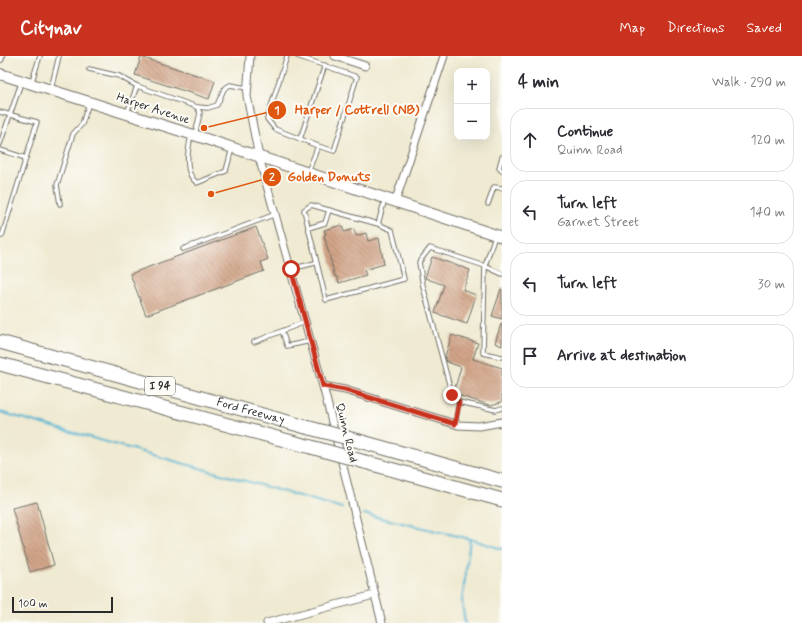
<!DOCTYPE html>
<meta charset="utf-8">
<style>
:root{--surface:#fff;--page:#f2f2f3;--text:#2b2b33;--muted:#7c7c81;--line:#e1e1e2;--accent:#c8321e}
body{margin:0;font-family:Mynerve,sans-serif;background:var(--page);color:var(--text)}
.controls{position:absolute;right:12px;top:12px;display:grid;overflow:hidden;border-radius:8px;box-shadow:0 4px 16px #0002}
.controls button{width:36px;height:36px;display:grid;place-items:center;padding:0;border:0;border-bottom:1px solid var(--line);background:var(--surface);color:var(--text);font:20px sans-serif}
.scale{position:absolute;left:12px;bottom:10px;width:101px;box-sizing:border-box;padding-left:4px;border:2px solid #2b2b2b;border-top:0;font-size:11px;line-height:14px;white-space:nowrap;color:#2b2b2b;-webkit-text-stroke:3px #fdfcf7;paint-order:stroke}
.stop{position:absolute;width:12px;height:12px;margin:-9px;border:3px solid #c8321e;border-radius:50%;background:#fff}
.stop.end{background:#c8321e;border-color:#fff;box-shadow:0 1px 4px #0008}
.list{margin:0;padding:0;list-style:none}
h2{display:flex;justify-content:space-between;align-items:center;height:52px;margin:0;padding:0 16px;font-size:17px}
h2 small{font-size:13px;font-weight:400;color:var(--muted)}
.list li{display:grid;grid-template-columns:26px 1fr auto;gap:12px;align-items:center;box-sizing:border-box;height:64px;margin:0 8px 8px;padding:0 8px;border:1px solid var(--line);border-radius:16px}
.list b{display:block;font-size:15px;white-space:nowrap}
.list p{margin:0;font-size:13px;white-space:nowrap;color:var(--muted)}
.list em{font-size:13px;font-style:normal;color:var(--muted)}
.icon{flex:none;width:22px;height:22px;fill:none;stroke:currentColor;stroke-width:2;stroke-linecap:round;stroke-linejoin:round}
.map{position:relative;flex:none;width:502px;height:567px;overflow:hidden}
header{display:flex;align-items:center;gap:24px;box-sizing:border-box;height:56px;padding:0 20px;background:var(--accent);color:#fff}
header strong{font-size:19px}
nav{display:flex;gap:22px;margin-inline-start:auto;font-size:14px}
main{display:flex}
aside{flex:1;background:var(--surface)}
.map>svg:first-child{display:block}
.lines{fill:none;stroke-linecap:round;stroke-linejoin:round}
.stream{stroke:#53b2d2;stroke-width:2}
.building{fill:url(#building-back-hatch)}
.service-casing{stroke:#706e65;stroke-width:5.5}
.minor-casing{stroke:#706e65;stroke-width:9}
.secondary-casing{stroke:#706e65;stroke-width:12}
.motorway-casing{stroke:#706e65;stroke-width:15}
.service{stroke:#fff;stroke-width:3.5}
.minor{stroke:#fff;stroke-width:7}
.secondary{stroke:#fff;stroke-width:10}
.motorway{stroke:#fff;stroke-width:13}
.motorway-bridge-casing{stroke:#706e65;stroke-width:15;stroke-linecap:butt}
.motorway-bridge{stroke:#fff;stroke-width:13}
.route{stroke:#c8321e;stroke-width:5}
.labels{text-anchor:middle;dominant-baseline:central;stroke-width:4;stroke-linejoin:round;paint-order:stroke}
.shield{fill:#fdfcf7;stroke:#6a6a68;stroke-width:1}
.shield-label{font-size:11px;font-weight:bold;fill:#2b2b2b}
.street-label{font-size:12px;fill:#2b2b2b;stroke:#fdfcf7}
.leader{fill:none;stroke:#df570e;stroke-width:1.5}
.callout-dot{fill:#df570e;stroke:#fdfcf7;stroke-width:1.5}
.mark-label{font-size:12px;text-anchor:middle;font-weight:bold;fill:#fff}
.callout-label{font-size:13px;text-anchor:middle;font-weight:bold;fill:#df570e;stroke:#fdfcf7;stroke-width:4;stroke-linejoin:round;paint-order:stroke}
</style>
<header>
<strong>Citynav</strong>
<nav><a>Map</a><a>Directions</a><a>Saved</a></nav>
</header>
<main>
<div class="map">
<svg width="502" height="567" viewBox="0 0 502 567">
<defs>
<pattern id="building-back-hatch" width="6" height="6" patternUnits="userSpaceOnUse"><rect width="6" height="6" fill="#d1a488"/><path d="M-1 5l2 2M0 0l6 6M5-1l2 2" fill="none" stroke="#aa866f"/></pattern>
</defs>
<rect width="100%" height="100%" fill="#fdfcf7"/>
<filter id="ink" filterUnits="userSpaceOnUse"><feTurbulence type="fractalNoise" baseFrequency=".025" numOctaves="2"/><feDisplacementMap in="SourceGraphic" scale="8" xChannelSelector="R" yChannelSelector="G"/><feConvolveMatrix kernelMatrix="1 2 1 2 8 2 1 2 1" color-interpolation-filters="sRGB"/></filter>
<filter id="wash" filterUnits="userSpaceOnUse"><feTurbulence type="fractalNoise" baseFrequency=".012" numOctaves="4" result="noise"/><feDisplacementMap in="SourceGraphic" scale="16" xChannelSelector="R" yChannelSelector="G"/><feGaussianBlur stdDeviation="0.9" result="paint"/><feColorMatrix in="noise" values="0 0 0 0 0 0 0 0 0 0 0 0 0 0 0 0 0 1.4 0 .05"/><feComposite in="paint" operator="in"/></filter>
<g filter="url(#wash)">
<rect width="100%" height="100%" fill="#efead1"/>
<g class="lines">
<g class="stream">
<polyline points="0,356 342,452"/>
<polyline points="364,458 470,483 502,493"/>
<polyline points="465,567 462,546 470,483"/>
</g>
</g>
<g id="blocks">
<g class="building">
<polygon points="141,1 215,25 209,43 135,19"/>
<polygon points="342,169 344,176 354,173 356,180 366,177 368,185 379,182 384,208 364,214 366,219 339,227 337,221 335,221 324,179 326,178 324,174"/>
<polygon points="256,171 268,203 261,206 264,215 146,259 130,218"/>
<polygon points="432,201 470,214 463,234 476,239 467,268 435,257 444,229 425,222"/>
<polygon points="501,233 502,233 502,263 492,260"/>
<polygon points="501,268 502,268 502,290 495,287"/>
<polygon points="452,279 478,287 473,303 502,312 502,346 490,349 457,339 455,332 461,311 447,306 445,300"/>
<polygon points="37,446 54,509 30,516 12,452"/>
</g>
</g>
</g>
<g filter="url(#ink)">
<use href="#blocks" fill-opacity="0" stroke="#706e65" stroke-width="1"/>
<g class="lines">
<defs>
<g id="service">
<polyline points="287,0 267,63 275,73 318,90"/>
<polyline points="297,0 357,21 334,95 318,90 308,116"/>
<polyline points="89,13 119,20 137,30"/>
<polyline points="31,28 40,0"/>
<polyline points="51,33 59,0"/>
<polyline points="197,51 208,52 217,49 224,33 230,29 247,32"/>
<polyline points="0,56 37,66 2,180 0,180"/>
<polyline points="127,57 137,30 197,51 200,57 195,79"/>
<path d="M 191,80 C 188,93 183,117 197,127 L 226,115 L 232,92"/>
<polyline points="300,83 325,9"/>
<polyline points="0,88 21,27"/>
<polyline points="0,94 26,102"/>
<polyline points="502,101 499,112 502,115"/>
<polyline points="60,148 57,129 73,78 82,68 89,47"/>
<polyline points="488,148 494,131 502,132"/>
<polyline points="378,168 311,149 304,154 326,244 404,223 392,174 378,168 385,143"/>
<polyline points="308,172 325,167 329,154"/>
<polyline points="183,193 276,158"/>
<polyline points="291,213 315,207"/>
<polyline points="502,218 485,210 483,297 502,301"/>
<polyline points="282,275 287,290 311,285"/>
<polyline points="254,286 305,266"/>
<polyline points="459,346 496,354 502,352"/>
<polyline points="455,368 459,346 452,339 423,230 419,206 430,192 485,210 495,180"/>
</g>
<g id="minor">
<polyline points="250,0 247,40 259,101 323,330 382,567"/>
<polyline points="335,0 365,10"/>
<polyline points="0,3 1,0"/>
<polyline points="395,146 444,0"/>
<polyline points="323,330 345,334 458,369 479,370 502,366"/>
<polyline points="267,567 374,539"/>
</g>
<polyline id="secondary" points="0,18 200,81 502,181"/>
<g id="motorway">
<path id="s1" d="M 0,286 L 306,371"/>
<polyline points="0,308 311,391"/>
<polyline points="359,385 502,425"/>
<polyline points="365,406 502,444"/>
</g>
</defs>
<use href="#service" class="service-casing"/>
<use href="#minor" class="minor-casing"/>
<use href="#secondary" class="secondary-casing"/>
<use href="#motorway" class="motorway-casing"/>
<use href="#service" class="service"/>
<use href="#minor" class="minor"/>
<use href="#secondary" class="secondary"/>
<use href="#motorway" class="motorway"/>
<defs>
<g id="motorway-bridge">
<polyline points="306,371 359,385"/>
<polyline points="311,391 365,406"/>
</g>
</defs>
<use href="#motorway-bridge" class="motorway-bridge-casing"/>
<use href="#motorway-bridge" class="motorway-bridge"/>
</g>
</g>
<g class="lines" filter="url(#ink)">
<polyline class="route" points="291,213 323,330 345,334 455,368 459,346 452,339"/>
</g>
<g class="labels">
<rect class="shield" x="145" y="321" width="30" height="18" rx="3"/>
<g class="shield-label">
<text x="160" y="330">I 94</text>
</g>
<g class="street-label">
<text transform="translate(153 53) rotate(18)">Harper Avenue</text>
<text stroke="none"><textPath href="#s1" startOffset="260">Ford Freeway</textPath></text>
<text transform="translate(346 377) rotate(76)">Quinn Road</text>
</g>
</g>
<path class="leader" d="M204 72L277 54M211 138L272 121"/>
<g class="callout-dot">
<circle cx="204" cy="72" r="4"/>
<circle cx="211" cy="138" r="4"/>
<circle cx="277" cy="54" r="10"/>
<circle cx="272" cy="121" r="10"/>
</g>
<g class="mark-label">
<text x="277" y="58">1</text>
<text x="272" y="125">2</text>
</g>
<g class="callout-label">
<text x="357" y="58">Harper / Cottrell (NB)</text>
<text x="329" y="125">Golden Donuts</text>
</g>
</svg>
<div class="controls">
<button>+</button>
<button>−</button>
</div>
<div class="scale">100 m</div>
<div class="stop" style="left:291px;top:213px"></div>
<div class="stop end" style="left:452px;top:339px"></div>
</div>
<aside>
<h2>4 min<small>Walk · 290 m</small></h2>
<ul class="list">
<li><svg class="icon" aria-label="ahead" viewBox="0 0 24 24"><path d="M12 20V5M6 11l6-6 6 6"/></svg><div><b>Continue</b><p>Quinn Road</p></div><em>120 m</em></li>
<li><svg class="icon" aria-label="left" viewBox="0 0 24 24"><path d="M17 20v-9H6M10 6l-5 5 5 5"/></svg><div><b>Turn left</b><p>Garnet Street</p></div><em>140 m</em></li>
<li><svg class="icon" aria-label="left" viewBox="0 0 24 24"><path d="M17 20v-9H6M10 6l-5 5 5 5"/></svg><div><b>Turn left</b></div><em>30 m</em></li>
<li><svg class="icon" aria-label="arrive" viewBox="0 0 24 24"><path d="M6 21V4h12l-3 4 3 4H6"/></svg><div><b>Arrive at destination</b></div></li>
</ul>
</aside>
</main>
